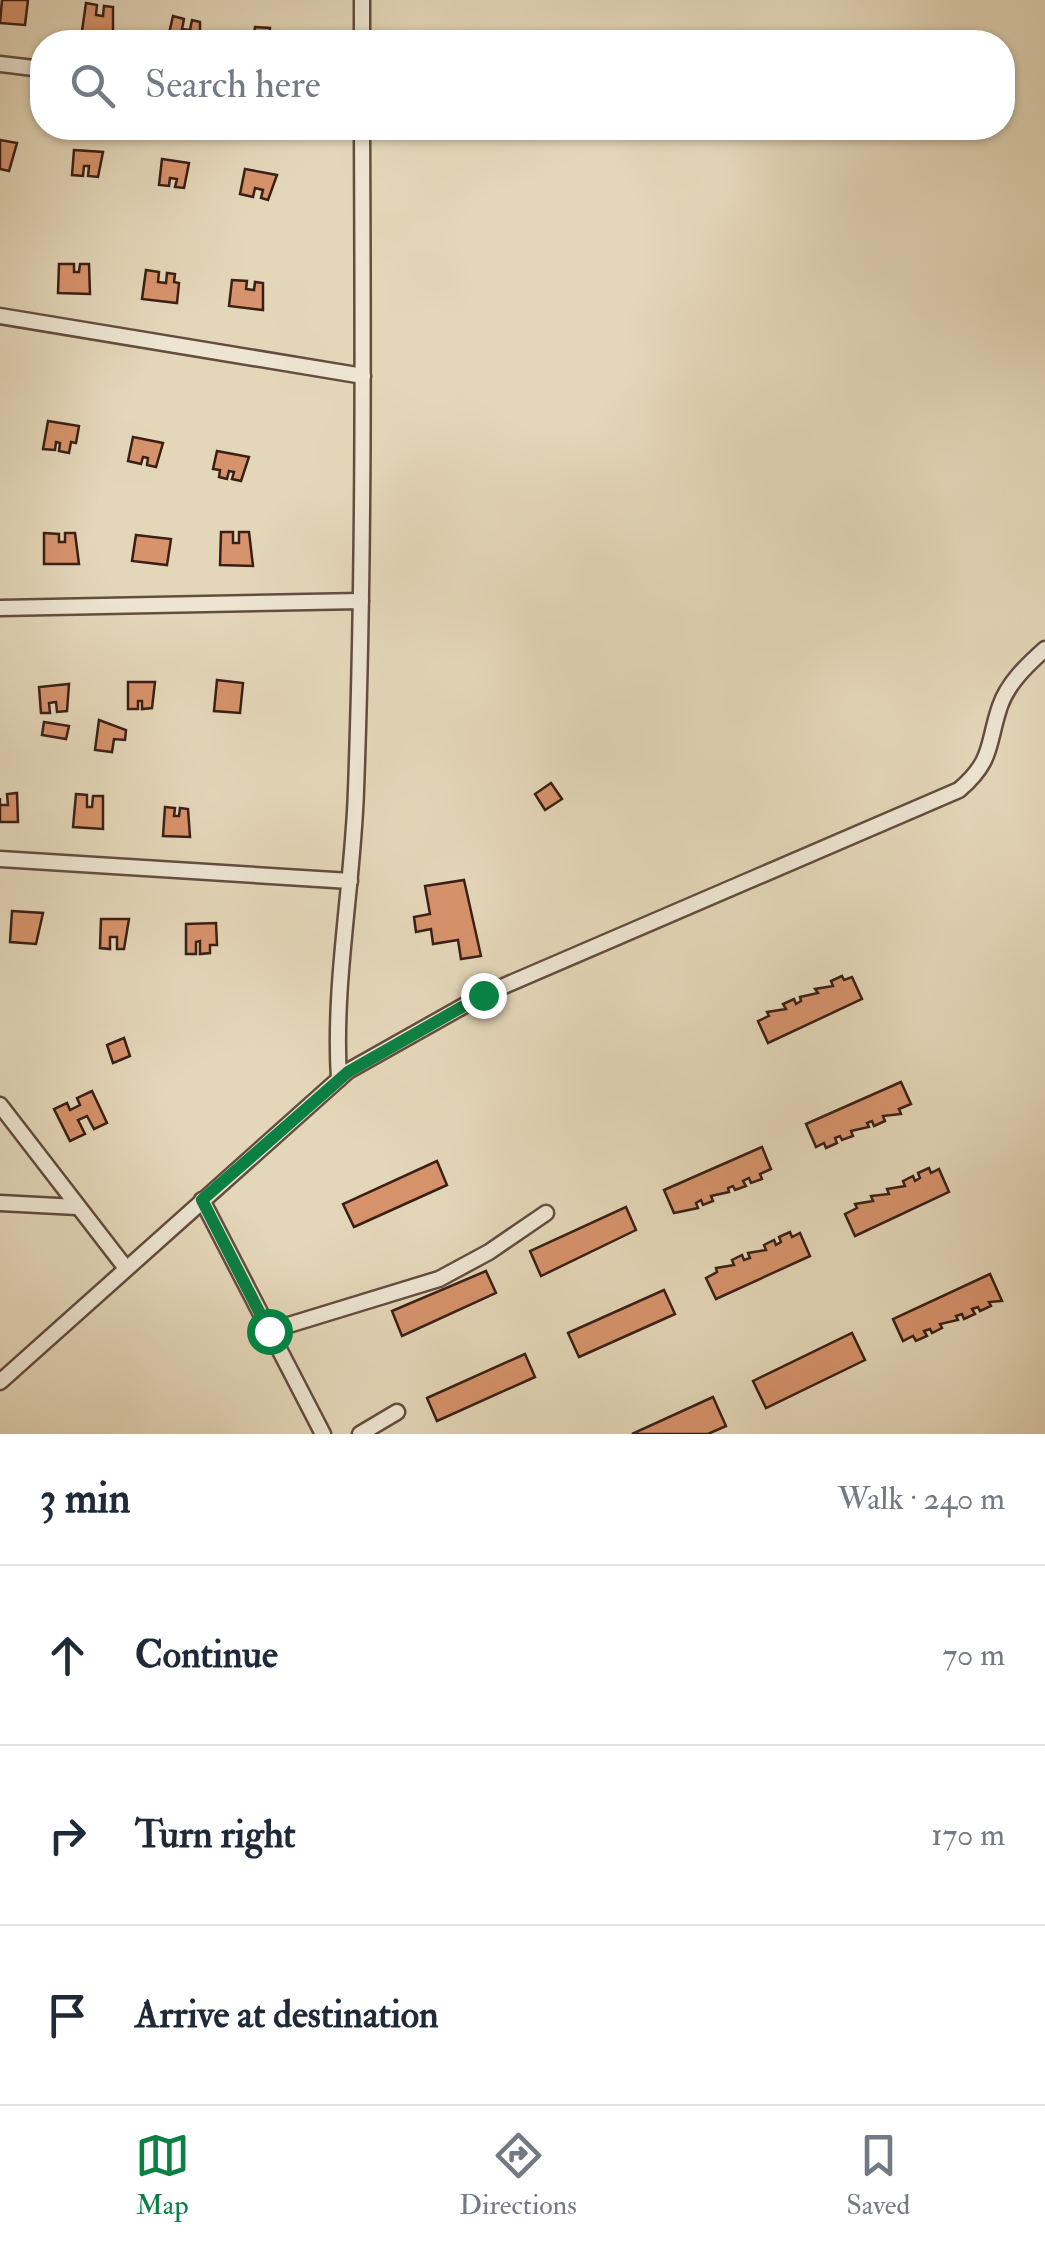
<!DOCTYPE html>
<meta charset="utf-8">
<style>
:root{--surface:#fff;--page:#f2f2f3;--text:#1f2937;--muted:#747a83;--line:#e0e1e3;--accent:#0b8043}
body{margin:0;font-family:"IM FELL Double Pica",serif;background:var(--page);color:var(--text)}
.stop{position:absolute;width:30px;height:30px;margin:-22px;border:8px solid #0b8043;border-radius:50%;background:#fff}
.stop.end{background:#0b8043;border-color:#fff;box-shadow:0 2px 10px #0008}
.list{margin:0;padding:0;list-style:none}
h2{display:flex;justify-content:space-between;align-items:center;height:130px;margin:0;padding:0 40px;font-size:42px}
h2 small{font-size:32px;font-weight:400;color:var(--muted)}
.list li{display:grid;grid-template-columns:65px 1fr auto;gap:30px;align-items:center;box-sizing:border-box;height:180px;padding:0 40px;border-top:2px solid var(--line)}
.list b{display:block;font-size:38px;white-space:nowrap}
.list em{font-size:32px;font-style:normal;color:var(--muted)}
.icon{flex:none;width:55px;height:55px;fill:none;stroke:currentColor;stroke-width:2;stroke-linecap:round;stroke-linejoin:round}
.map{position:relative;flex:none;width:1045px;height:1434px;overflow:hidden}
.search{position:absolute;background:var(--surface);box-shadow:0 2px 8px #0004;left:30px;right:30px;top:30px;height:110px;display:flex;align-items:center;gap:25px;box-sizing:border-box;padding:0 35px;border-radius:40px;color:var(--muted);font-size:38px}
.sheet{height:670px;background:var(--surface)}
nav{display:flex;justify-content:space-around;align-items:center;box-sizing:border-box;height:140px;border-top:2px solid var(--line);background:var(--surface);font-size:28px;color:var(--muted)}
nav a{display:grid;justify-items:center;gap:5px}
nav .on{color:var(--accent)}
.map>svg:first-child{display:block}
.building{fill:#d7936c;stroke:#391f16;stroke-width:2.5}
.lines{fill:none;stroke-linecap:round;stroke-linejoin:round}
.minor-casing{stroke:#644d3f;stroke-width:19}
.minor{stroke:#ede5d2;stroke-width:14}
.route{stroke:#0b8043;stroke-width:12}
</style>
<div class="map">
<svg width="1045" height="1434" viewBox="0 0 1045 1434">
<rect width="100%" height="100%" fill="#e4d7b9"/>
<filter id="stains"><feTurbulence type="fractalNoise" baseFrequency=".002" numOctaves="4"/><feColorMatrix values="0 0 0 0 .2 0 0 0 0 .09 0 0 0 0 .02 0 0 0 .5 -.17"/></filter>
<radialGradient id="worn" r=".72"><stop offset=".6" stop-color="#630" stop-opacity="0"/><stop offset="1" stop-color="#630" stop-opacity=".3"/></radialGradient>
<g class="building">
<polygon points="2,0 28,0 25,25 0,23"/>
<polygon points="86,3 97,5 96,15 103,16 104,6 113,7 113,35 82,31"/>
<polygon points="173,16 184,19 182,29 190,30 192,20 200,22 200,42 167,42"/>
<polygon points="255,27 270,28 269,42 275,42 276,33 286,34 285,42 253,42"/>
<polygon points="0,140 17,143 9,171 0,169"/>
<polygon points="74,150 103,152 98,177 88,176 89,166 84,166 83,176 72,175"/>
<polygon points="162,159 189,163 184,188 175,187 177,179 170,178 169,186 159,185"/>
<polygon points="245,169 277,175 268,200 261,198 263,190 255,188 253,197 240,194"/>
<polygon points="59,264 74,264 74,272 79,272 80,264 89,264 90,294 58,293"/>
<polygon points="146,270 159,272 158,282 166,283 167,273 175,274 174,282 179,283 177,303 142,299"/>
<polygon points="232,280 247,281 246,289 254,290 255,282 263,283 263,310 229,306"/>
<polygon points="48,421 79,426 76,443 71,442 69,453 59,451 60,443 56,442 55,450 43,449"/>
<polygon points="133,437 163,443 156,467 147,465 148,458 143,457 141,464 128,461"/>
<polygon points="217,451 249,457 241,481 232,479 234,472 229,471 227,479 219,477 220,470 213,469"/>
<polygon points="221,532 233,532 233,543 239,543 239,532 249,532 253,566 220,565"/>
<polygon points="44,533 59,534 59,542 65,542 65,533 75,533 79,564 44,564"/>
<polygon points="136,535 171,539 167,565 132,561"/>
<polygon points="217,680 243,683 240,713 214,711"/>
<polygon points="128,682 155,682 152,708 142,709 142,701 138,701 138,709 128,709"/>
<polygon points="69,684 67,711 57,712 56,702 49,703 50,713 41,713 39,687"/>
<polygon points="99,720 126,730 125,740 114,739 112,752 95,750"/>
<polygon points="44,722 69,726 66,739 42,735"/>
<polygon points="551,783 562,799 545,810 535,794"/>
<polygon points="17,793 18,822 0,822 0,798 0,805 8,805 7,794"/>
<polygon points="76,794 87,795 87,807 92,807 93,796 103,796 103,829 73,827"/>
<polygon points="165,807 175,808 174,816 179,816 180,808 188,809 190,837 163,836"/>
<polygon points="464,880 481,956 461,959 458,940 433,944 431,929 416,932 414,917 430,914 425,886"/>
<polygon points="12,911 43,913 36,944 10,942"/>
<polygon points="101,919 129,919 124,949 117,949 117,937 110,937 110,949 100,948"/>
<polygon points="216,923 217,945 210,945 210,953 200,954 200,941 196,942 196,954 186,954 186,924"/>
<polygon points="842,976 844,980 852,977 862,999 768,1043 758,1021 769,1016 767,1012 786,1009 783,1004 794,999 796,1004 801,1001 800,997 818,993 815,989 833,986 831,981"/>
<polygon points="124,1038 130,1056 113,1063 107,1045"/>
<polygon points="901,1082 911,1104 899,1109 901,1114 883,1116 885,1121 874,1126 872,1121 867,1123 869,1127 851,1131 853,1136 842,1140 840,1136 835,1138 837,1143 826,1148 824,1143 816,1147 806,1124"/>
<polygon points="92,1091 107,1123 94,1129 87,1116 78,1120 85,1134 70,1141 54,1109 67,1103 70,1110 80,1105 77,1098"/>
<polygon points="762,1147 771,1169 760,1174 762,1179 751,1183 749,1178 743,1181 746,1186 735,1190 733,1186 728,1188 729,1192 711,1196 713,1201 703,1205 701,1200 696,1203 698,1208 674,1213 664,1190"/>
<polygon points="437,1161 447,1185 354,1227 343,1204"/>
<polygon points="929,1168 931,1173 939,1169 949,1192 855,1236 845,1214 857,1208 855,1204 873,1201 871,1196 889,1194 887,1189 905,1186 903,1181 913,1176 915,1181 920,1178 918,1173"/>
<polygon points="626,1207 636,1230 541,1276 530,1251"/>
<polygon points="790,1232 792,1237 800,1233 810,1256 716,1299 706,1278 717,1272 716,1268 734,1265 732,1260 742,1255 744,1260 750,1258 748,1253 766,1250 764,1245 774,1240 776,1245 781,1242 779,1237"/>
<polygon points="486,1271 496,1293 402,1336 392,1311"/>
<polygon points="990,1274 1002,1301 989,1302 991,1306 980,1311 978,1307 972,1309 975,1314 964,1319 962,1314 956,1316 958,1320 940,1324 942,1328 932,1333 930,1329 924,1331 927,1336 916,1341 913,1336 903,1341 893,1319"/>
<polygon points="664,1290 675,1314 579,1357 568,1333"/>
<polygon points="852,1333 865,1360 766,1408 753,1381"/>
<polygon points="525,1354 535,1377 437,1421 427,1398"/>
<polygon points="713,1397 726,1426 708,1434 632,1434"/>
</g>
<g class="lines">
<defs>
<g id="minor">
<polyline points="362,42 362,0"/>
<polyline points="0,64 42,69"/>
<polyline points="0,316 363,376"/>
<polyline points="0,608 361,601"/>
<polyline points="0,859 350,881"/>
<path d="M 339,1079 C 333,983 353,886 356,790 C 364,569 363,349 362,128"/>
<polyline points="0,1105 125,1267"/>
<polyline points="202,1200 323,1434"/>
<polyline points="0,1203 77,1207"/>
<polyline points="269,1331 439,1279 489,1252 546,1213"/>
<path d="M 0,1382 L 348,1071 L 483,995 L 959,790 C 994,760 987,744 1000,706 C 1008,683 1027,665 1045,649"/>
<polyline points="360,1434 397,1412"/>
</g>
</defs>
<use href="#minor" class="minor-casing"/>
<use href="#minor" class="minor"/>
</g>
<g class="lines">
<polyline class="route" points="269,1331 202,1200 348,1072 483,995"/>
</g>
<rect width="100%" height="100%" filter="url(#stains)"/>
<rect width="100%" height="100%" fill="url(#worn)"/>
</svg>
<div class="stop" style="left:269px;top:1331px"></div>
<div class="stop end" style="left:483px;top:995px"></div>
<div class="search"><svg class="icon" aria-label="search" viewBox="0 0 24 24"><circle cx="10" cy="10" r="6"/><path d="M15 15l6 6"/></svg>Search here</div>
</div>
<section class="sheet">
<h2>3 min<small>Walk · 240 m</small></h2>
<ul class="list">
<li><svg class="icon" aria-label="ahead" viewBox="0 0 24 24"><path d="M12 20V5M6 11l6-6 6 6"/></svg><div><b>Continue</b></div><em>70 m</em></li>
<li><svg class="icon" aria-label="right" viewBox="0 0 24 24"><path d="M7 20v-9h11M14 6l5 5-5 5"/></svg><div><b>Turn right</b></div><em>170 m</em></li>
<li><svg class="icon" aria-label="arrive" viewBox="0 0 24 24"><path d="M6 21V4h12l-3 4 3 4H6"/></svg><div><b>Arrive at destination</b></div></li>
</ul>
</section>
<nav>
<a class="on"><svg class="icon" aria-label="map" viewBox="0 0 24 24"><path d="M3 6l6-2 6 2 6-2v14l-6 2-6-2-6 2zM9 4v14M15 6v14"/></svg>Map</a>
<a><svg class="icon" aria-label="directions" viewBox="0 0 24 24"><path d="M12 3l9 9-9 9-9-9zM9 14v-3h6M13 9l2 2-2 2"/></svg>Directions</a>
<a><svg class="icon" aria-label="saved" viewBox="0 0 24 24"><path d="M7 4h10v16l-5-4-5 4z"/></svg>Saved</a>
</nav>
